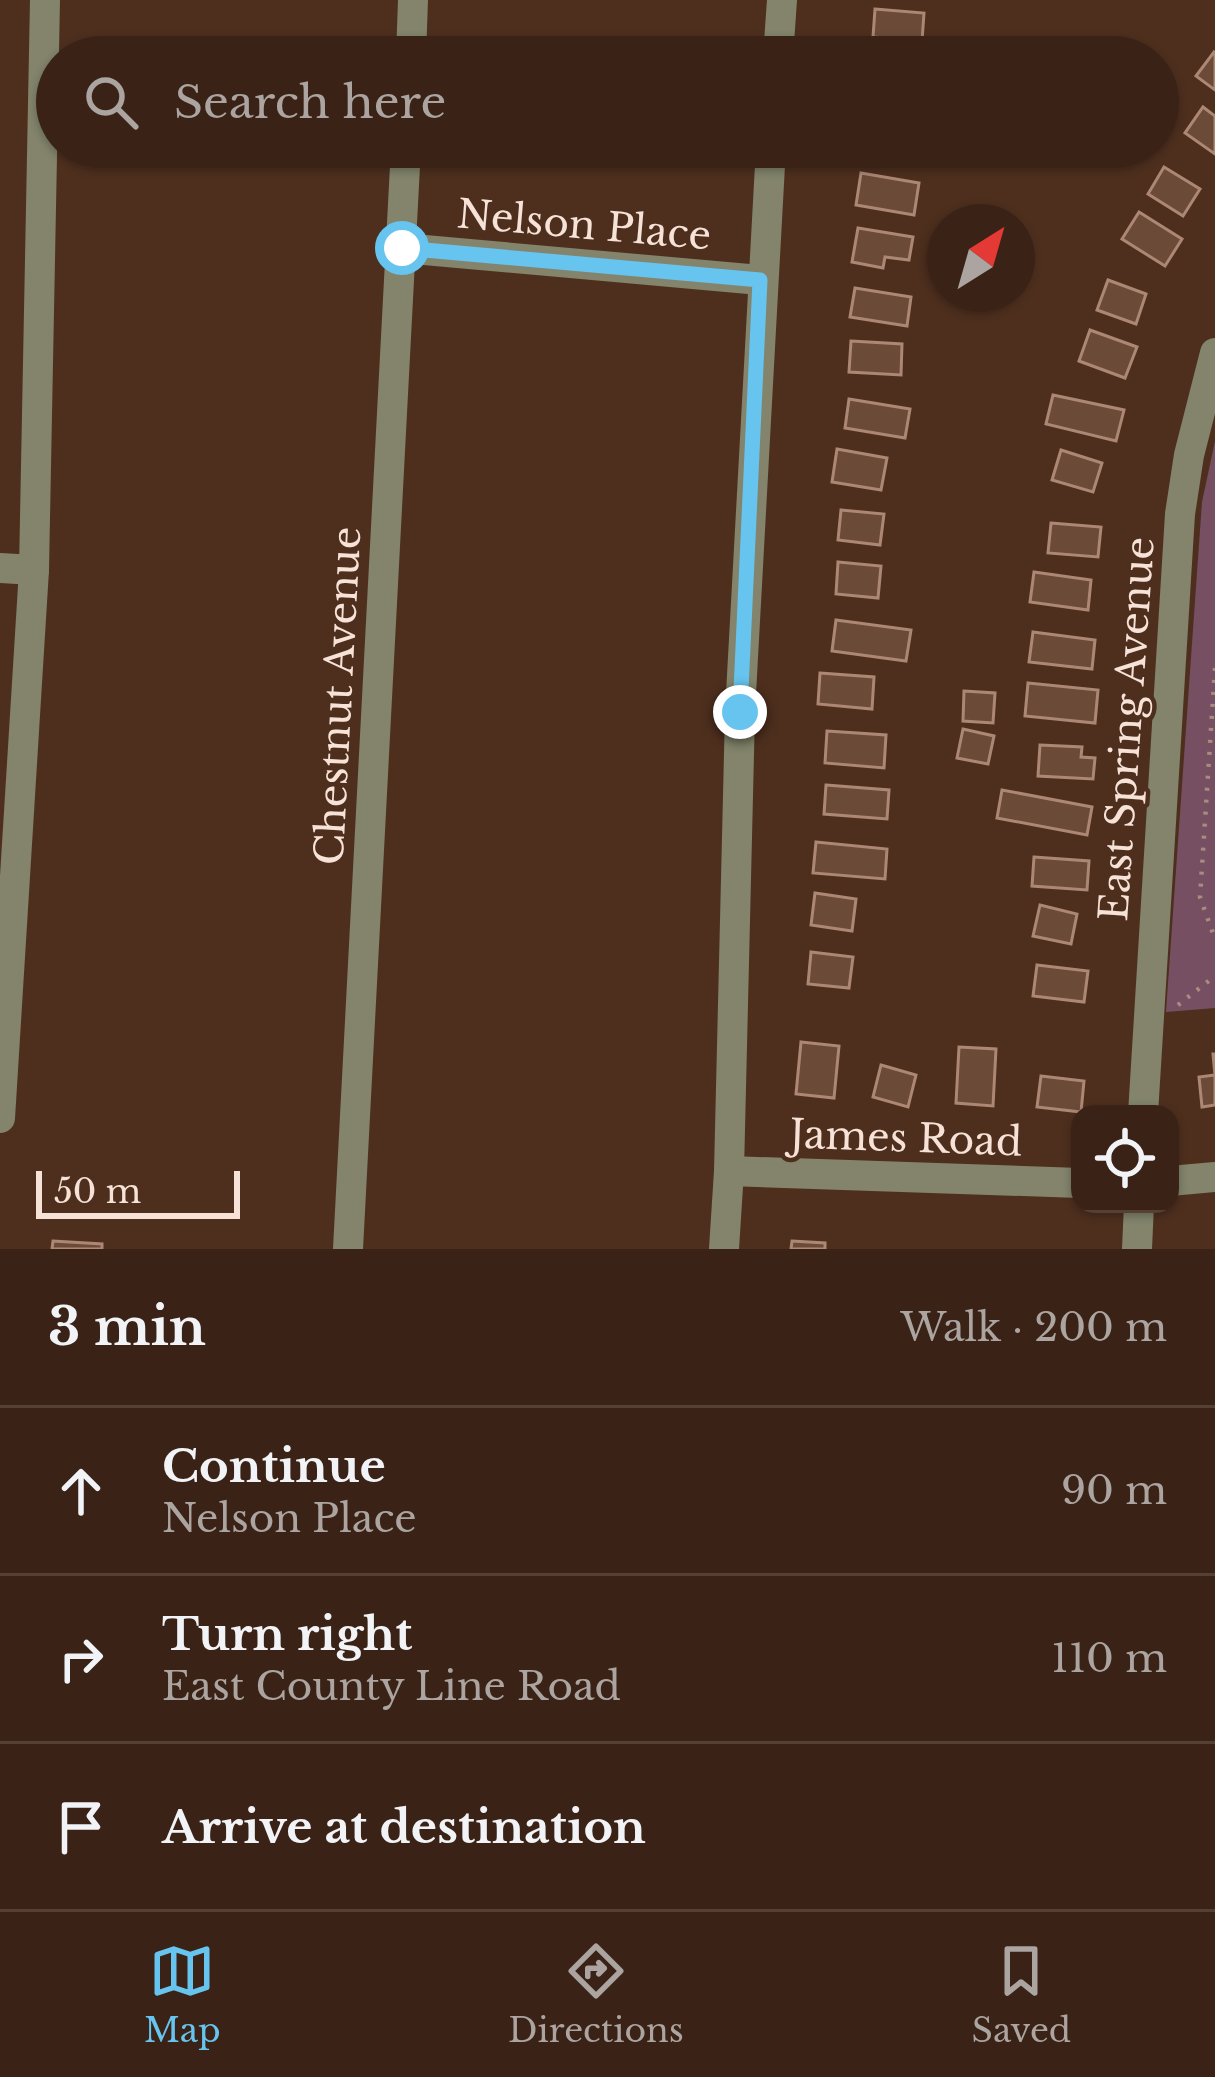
<!DOCTYPE html>
<meta charset="utf-8">
<style>
:root{--surface:#3a2316;--page:#452f23;--text:#f1f3f6;--muted:#aba4a1;--line:#544035;--accent:#66c4ef}
body{margin:0;font-family:"Libre Baskerville",serif;background:var(--page);color:var(--text)}
.controls{position:absolute;right:36px;bottom:36px;display:grid;overflow:hidden;border-radius:24px;box-shadow:0 3px 9px #0004}
.controls button{width:108px;height:108px;display:grid;place-items:center;padding:0;border:0;border-bottom:3px solid var(--line);background:var(--surface);color:var(--text);font:60px sans-serif}
.compass{position:absolute;left:927px;top:204px;width:108px;height:108px;border-radius:50%;background:var(--surface);box-shadow:0 3px 9px #0004;rotate:37deg}
.scale{position:absolute;left:36px;bottom:30px;width:204px;box-sizing:border-box;padding-left:12px;border:6px solid #f6e2d7;border-top:0;font-size:33px;line-height:42px;white-space:nowrap;color:#f6e2d7;-webkit-text-stroke:9px #4e2f1e;paint-order:stroke}
.stop{position:absolute;width:36px;height:36px;margin:-27px;border:9px solid #66c4ef;border-radius:50%;background:#fff}
.stop.end{background:#66c4ef;border-color:#fff;box-shadow:0 3px 12px #0008}
.list{margin:0;padding:0;list-style:none}
h2{display:flex;justify-content:space-between;align-items:center;height:156px;margin:0;padding:0 48px;font-size:51px}
h2 small{font-size:39px;font-weight:400;color:var(--muted)}
.list li{display:grid;grid-template-columns:78px 1fr auto;gap:36px;align-items:center;box-sizing:border-box;height:168px;padding:0 48px;border-top:3px solid var(--line)}
.list b{display:block;font-size:45px;white-space:nowrap}
.list p{margin:0;font-size:39px;white-space:nowrap;color:var(--muted)}
.list em{font-size:39px;font-style:normal;color:var(--muted)}
.icon{flex:none;width:66px;height:66px;fill:none;stroke:currentColor;stroke-width:2;stroke-linecap:round;stroke-linejoin:round}
.map{position:relative;flex:none;width:1215px;height:1249px;overflow:hidden}
.search{position:absolute;background:var(--surface);box-shadow:0 3px 9px #0004;left:36px;right:36px;top:36px;height:132px;display:flex;align-items:center;gap:30px;box-sizing:border-box;padding:0 42px;border-radius:66px;color:var(--muted);font-size:45px}
.sheet{height:660px;background:var(--surface)}
nav{display:flex;justify-content:space-around;align-items:center;box-sizing:border-box;height:168px;border-top:3px solid var(--line);background:var(--surface);font-size:33px;color:var(--muted)}
nav a{display:grid;justify-items:center;gap:6px}
nav .on{color:var(--accent)}
.map>svg:first-child{display:block}
.green{fill:#765062}
.building{fill:#6b4a38;stroke:#ac8774;stroke-width:3}
.lines{fill:none;stroke-linecap:round;stroke-linejoin:round}
.path{stroke:#a68d7f;stroke-width:4.5;stroke-dasharray:3 9;stroke-linecap:butt}
.minor{stroke:#83846b;stroke-width:30}
.route{stroke:#66c4ef;stroke-width:15}
.labels{text-anchor:middle;dominant-baseline:central;stroke-width:9;stroke-linejoin:round;paint-order:stroke}
.street-label{font-size:39px;fill:#f6e2d7;stroke:#4e2f1e}
</style>
<div class="map">
<svg width="1215" height="1249" viewBox="0 0 1215 1249">
<rect width="100%" height="100%" fill="#4e2f1e"/>
<polygon class="green" points="1215,441 1215,1008 1166,1012 1202,502"/>
<g class="building">
<polygon points="875,9 924,13 922,41 873,37"/>
<polygon points="1214,52 1215,53 1215,90 1196,76"/>
<polygon points="1203,107 1215,116 1215,154 1185,133"/>
<polygon points="860,147 927,147 924,160"/>
<polygon points="1164,167 1200,189 1183,216 1148,194"/>
<polygon points="861,173 919,183 914,215 856,205"/>
<polygon points="1139,212 1182,239 1165,266 1122,239"/>
<polygon points="858,228 913,237 909,260 885,257 883,268 852,262"/>
<polygon points="1108,280 1146,294 1136,324 1097,310"/>
<polygon points="855,288 911,297 907,326 850,317"/>
<polygon points="1090,330 1137,347 1125,378 1079,361"/>
<polygon points="851,341 902,344 901,375 849,372"/>
<polygon points="1053,395 1124,410 1116,441 1046,424"/>
<polygon points="849,399 910,409 905,438 845,428"/>
<polygon points="837,449 887,458 881,490 832,482"/>
<polygon points="1061,450 1102,463 1093,492 1052,480"/>
<polygon points="841,510 884,514 880,545 838,540"/>
<polygon points="1051,523 1101,527 1098,557 1048,553"/>
<polygon points="838,562 881,566 878,598 836,594"/>
<polygon points="1034,572 1091,580 1088,610 1030,602"/>
<polygon points="836,620 911,630 906,661 832,651"/>
<polygon points="1033,632 1095,640 1092,669 1029,662"/>
<polygon points="820,673 874,677 872,709 818,704"/>
<polygon points="1028,683 1098,690 1095,723 1025,716"/>
<polygon points="964,691 995,693 993,723 963,721"/>
<polygon points="963,729 994,736 988,764 957,758"/>
<polygon points="827,731 886,735 884,768 825,763"/>
<polygon points="1040,745 1082,747 1081,757 1095,758 1093,779 1038,776"/>
<polygon points="826,785 889,790 887,819 824,814"/>
<polygon points="1002,790 1092,807 1087,835 997,818"/>
<polygon points="816,842 887,849 885,879 813,873"/>
<polygon points="1034,857 1089,861 1087,890 1032,886"/>
<polygon points="815,893 856,899 852,931 811,925"/>
<polygon points="1040,905 1077,914 1071,944 1033,936"/>
<polygon points="811,952 853,957 849,988 808,984"/>
<polygon points="1037,965 1088,971 1084,1002 1033,996"/>
<polygon points="801,1042 839,1046 834,1098 796,1094"/>
<polygon points="959,1047 996,1049 993,1106 956,1103"/>
<polygon points="1213,1054 1215,1054 1215,1105 1202,1107 1199,1077 1215,1075"/>
<polygon points="881,1065 916,1075 908,1107 873,1097"/>
<polygon points="1041,1076 1084,1081 1081,1112 1037,1107"/>
<polygon points="53,1241 102,1244 102,1249 52,1249"/>
<polygon points="792,1241 825,1243 825,1249 791,1249"/>
</g>
<g class="lines">
<g class="path">
<polyline points="1215,668 1200,897 1215,939"/>
<polyline points="1178,1005 1215,976"/>
</g>
<g class="minor">
<polyline points="411,57 413,0"/>
<polyline points="778,57 782,0"/>
<polyline points="402,248 760,280"/>
<polyline points="0,568 34,570"/>
<polyline points="1143,1114 1180,514 1189,455 1215,353"/>
<polyline points="0,1118 34,570 45,0"/>
<polyline points="729,1171 1080,1183"/>
<polyline points="1170,1181 1215,1177"/>
<polyline points="348,1249 406,147"/>
<polyline points="724,1249 729,1171 740,712 771,147"/>
<polyline points="1137,1249 1139,1204"/>
</g>
</g>
<g class="lines">
<polyline class="route" points="402,248 760,280 740,712"/>
</g>
<g class="labels">
<g class="street-label">
<text transform="translate(584 225) rotate(5)">Nelson Place</text>
<text transform="translate(338 696) rotate(-87)">Chestnut Avenue</text>
<text transform="translate(1127 729) rotate(-86)">East Spring Avenue</text>
<text transform="translate(906 1138) rotate(2)">James Road</text>
</g>
</g>
</svg>
<div class="controls">
<button><svg class="icon" aria-label="locate" viewBox="0 0 24 24"><circle cx="12" cy="12" r="6"/><path d="M12 2v4M12 18v4M2 12h4M18 12h4"/></svg></button>
</div>
<svg class="compass" viewBox="-18 -18 36 36"><path d="M0-13l5 13h-10z" fill="#e53935"/><path d="M0 13l5-13h-10z" fill="#aba4a1"/></svg>
<div class="scale">50 m</div>
<div class="stop" style="left:402px;top:248px"></div>
<div class="stop end" style="left:740px;top:712px"></div>
<div class="search"><svg class="icon" aria-label="search" viewBox="0 0 24 24"><circle cx="10" cy="10" r="6"/><path d="M15 15l6 6"/></svg>Search here</div>
</div>
<section class="sheet">
<h2>3 min<small>Walk · 200 m</small></h2>
<ul class="list">
<li><svg class="icon" aria-label="ahead" viewBox="0 0 24 24"><path d="M12 20V5M6 11l6-6 6 6"/></svg><div><b>Continue</b><p>Nelson Place</p></div><em>90 m</em></li>
<li><svg class="icon" aria-label="right" viewBox="0 0 24 24"><path d="M7 20v-9h11M14 6l5 5-5 5"/></svg><div><b>Turn right</b><p>East County Line Road</p></div><em>110 m</em></li>
<li><svg class="icon" aria-label="arrive" viewBox="0 0 24 24"><path d="M6 21V4h12l-3 4 3 4H6"/></svg><div><b>Arrive at destination</b></div></li>
</ul>
</section>
<nav>
<a class="on"><svg class="icon" aria-label="map" viewBox="0 0 24 24"><path d="M3 6l6-2 6 2 6-2v14l-6 2-6-2-6 2zM9 4v14M15 6v14"/></svg>Map</a>
<a><svg class="icon" aria-label="directions" viewBox="0 0 24 24"><path d="M12 3l9 9-9 9-9-9zM9 14v-3h6M13 9l2 2-2 2"/></svg>Directions</a>
<a><svg class="icon" aria-label="saved" viewBox="0 0 24 24"><path d="M7 4h10v16l-5-4-5 4z"/></svg>Saved</a>
</nav>
